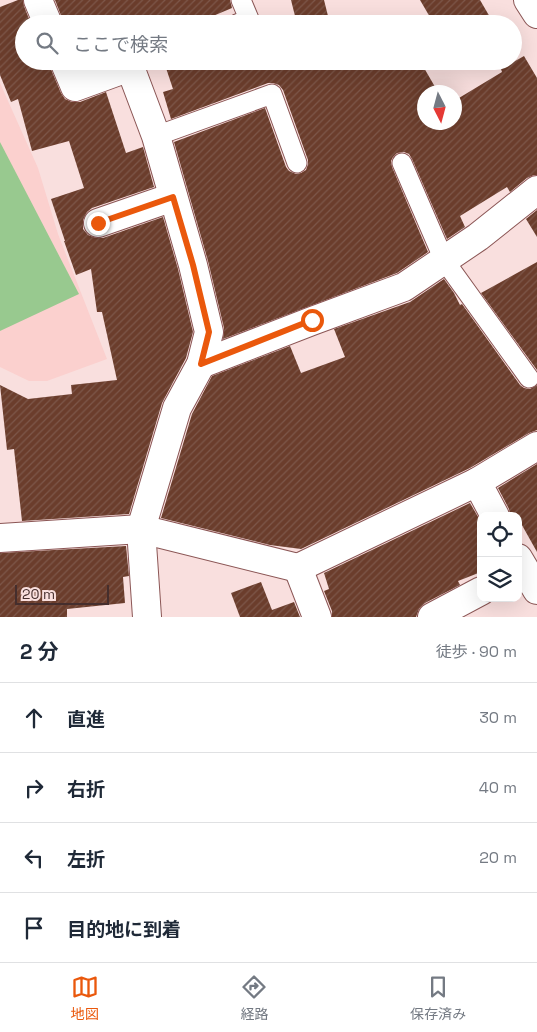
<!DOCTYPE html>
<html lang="ja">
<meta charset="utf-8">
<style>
:root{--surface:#fff;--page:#f6f6f7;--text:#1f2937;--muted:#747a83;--line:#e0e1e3;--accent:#ea580c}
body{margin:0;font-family:"Space Grotesk","Noto Sans JP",sans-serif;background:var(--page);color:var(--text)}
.controls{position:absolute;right:15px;bottom:15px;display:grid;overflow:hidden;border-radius:10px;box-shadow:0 5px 20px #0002}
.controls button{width:45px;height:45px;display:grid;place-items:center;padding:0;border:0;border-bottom:1px solid var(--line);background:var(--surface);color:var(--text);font:25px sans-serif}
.compass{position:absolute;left:417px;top:85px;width:45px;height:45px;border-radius:50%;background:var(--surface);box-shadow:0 5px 20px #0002;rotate:174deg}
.scale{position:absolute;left:15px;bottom:12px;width:94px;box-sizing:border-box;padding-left:5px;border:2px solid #452e2d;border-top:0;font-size:14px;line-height:18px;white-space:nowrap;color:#452e2d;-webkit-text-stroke:4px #f9dfde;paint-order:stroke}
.stop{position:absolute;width:15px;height:15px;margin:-11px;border:4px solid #ea580c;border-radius:50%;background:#fff}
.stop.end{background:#ea580c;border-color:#fff;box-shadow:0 1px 5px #0008}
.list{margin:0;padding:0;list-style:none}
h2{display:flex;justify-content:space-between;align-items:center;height:65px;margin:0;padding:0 20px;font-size:21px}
h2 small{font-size:16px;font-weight:400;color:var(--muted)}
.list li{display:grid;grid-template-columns:32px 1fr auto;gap:15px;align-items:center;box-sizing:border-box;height:70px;padding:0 20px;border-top:1px solid var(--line)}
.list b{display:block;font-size:19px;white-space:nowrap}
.list em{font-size:16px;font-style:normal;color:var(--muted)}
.icon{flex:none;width:28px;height:28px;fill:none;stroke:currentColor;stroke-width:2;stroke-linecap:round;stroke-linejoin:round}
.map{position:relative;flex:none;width:537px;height:617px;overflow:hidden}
.search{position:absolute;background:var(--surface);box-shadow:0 5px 20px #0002;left:15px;right:15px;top:15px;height:55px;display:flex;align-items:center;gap:12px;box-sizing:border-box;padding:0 18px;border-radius:28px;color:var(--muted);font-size:19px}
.sheet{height:345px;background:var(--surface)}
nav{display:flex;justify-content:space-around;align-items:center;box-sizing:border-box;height:70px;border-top:1px solid var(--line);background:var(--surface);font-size:14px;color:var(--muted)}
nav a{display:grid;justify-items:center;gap:2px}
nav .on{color:var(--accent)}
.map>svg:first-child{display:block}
.built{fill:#fbd0ce}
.garden{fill:#98c98f}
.building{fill:url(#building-hatch)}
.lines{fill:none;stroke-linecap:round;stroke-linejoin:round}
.service-casing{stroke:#8b5655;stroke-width:21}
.minor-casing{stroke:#8b5655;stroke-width:30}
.tertiary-casing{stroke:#8b5655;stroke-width:30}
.service{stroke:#fff;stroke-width:19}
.minor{stroke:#fff;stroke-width:28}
.tertiary{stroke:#fff;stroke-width:28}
.route{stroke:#ea580c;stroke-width:6}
</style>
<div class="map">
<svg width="537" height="617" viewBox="0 0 537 617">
<defs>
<pattern id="building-hatch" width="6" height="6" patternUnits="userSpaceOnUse" patternTransform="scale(1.25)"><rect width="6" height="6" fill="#6b3d2c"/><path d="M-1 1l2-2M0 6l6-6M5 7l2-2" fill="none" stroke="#7d574a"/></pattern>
</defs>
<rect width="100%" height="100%" fill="#f9dfde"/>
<polygon class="built" points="0,83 38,168 58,234 107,359 47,381 29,381 0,367"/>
<polygon class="garden" points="0,142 79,294 0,331"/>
<g class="building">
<polygon points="18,0 23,0 24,6 31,24 24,24 24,61 49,61 50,67 61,93 65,99 72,102 80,102 106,92 126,153 143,147 154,187 92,208 87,212 83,220 83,229 88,235 96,238 103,238 163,217 178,269 193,332 186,358 162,403 129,514 22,521 14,449 7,450 0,385 28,399 72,394 71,385 117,380 102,312 97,312 91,269 76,275 64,241 65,241 51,199 84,188 69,141 32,151 18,99 11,102 0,75 0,7"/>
<polygon points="55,0 230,0 232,8 194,24 63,24 62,18"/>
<polygon points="291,0 324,0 330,24 297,24"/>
<polygon points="420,0 480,0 494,24 434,24"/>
<polygon points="524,56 537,78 537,175 534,175 527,178 510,192 507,187 460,216 465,227 447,239 412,159 409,154 404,152 397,153 393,157 391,161 392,167 428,252 397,273 223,339 224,328 208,261 174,142 265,108 286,167 289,171 296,174 301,173 306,170 308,164 308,160 283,90 279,85 273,83 268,83 171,119 163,92 173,89 166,68 188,61 420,61 438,92 424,92 424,122 454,122 454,101 502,72 501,69"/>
<polygon points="537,210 537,237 526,219"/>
<polygon points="537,262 537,370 481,293"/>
<polygon points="444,279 454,293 460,305 462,304 520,385 524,388 530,389 537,385 537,430 529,433 470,468 301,549 270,545 161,518 192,414 212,376 290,346 301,373 345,357 334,329 410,302"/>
<polygon points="537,464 537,552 518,518 518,516 516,513 510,516 509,509 498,488"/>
<polygon points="470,503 481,522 481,572 458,581 460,585 425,603 419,609 416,617 332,617 332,611 324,591 329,589 324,573"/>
<polygon points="126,546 129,576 123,577 125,603 67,609 67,617 0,617 0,553"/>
<polygon points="261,582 272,610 294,602 300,617 240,617 231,593"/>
</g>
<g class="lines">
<defs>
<g id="service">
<polyline points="237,24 249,19 241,0"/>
<polyline points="156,136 272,94 297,163"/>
<polyline points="402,163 444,260 529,378"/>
</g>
<g id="minor">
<polyline points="38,0 48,24"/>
<polyline points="64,61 75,87 130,67 156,136 193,265 209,332 201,364 177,408 141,529 147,617"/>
<polyline points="98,223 173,197"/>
<polyline points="201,364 312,321 404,287 478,237 537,190"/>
<polyline points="495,516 477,482 537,446"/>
<polyline points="0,538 141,529 298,568 477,482"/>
<polyline points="518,558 537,590"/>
<polyline points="298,568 317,617"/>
<polyline points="432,617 481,591"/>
</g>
<polyline id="tertiary" points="528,0 537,14"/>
</defs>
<use href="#service" class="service-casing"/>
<use href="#minor" class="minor-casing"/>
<use href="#tertiary" class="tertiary-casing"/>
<use href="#service" class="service"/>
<use href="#minor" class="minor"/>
<use href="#tertiary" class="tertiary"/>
</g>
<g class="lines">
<polyline class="route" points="98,223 173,197 193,265 209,332 201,364 312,320"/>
</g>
</svg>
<div class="controls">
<button><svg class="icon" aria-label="locate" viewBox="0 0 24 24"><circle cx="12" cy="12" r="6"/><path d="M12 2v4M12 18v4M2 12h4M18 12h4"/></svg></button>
<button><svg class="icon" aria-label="layers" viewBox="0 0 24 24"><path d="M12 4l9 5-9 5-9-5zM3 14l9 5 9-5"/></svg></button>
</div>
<svg class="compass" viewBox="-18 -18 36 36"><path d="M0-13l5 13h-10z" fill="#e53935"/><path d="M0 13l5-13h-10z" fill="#747a83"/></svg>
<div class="scale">20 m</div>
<div class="stop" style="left:312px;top:320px"></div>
<div class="stop end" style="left:98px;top:223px"></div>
<div class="search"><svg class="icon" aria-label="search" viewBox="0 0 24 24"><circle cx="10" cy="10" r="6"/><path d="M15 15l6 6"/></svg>ここで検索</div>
</div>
<section class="sheet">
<h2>2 分<small>徒歩 · 90 m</small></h2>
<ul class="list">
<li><svg class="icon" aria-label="ahead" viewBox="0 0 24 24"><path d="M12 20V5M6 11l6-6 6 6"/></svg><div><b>直進</b></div><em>30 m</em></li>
<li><svg class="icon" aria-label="right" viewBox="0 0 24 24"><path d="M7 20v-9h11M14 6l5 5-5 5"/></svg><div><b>右折</b></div><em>40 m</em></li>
<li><svg class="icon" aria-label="left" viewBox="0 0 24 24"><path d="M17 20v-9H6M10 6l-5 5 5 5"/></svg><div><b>左折</b></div><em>20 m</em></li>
<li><svg class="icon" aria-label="arrive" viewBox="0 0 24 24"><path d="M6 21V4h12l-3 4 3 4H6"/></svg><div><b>目的地に到着</b></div></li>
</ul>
</section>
<nav>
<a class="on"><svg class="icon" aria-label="map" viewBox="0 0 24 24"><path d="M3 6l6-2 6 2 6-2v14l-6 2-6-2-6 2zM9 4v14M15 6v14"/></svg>地図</a>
<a><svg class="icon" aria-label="directions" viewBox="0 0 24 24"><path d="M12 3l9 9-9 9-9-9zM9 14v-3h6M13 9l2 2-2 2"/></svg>経路</a>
<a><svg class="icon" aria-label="saved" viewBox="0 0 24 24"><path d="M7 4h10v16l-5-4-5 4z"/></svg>保存済み</a>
</nav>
